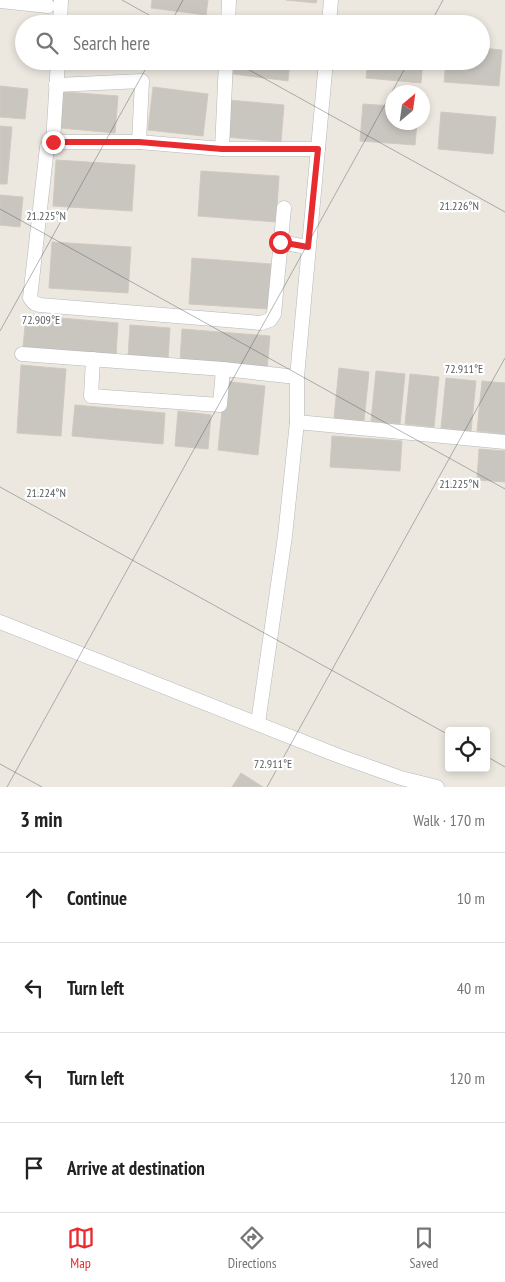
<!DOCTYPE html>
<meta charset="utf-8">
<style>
:root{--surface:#fff;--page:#f6f6f6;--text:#222;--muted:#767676;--line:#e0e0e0;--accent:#e82b2f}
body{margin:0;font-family:"PT Sans Narrow",sans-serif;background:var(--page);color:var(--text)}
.controls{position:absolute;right:15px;bottom:15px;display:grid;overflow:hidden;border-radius:5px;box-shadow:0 2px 8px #0003}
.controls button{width:45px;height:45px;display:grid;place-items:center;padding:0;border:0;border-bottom:1px solid var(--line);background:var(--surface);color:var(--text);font:25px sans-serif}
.compass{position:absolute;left:385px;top:85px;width:45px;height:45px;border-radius:50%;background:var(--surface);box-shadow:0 2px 8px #0003;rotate:29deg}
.stop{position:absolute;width:15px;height:15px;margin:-11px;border:4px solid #e82b2f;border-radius:50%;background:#fff}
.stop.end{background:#e82b2f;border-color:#fff;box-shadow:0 1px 5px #0008}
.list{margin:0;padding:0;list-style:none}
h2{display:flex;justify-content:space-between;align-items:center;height:65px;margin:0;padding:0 20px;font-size:21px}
h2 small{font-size:16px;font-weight:400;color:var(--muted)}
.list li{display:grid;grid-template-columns:32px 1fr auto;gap:15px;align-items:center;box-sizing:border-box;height:90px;padding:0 20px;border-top:1px solid var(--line)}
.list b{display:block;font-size:19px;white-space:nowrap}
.list em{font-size:16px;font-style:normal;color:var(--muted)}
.icon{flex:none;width:28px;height:28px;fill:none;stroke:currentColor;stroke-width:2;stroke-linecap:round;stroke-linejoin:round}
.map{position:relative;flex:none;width:505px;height:787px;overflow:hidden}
.search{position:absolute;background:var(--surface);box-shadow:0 2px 8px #0003;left:15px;right:15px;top:15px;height:55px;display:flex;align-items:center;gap:12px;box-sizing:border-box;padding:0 18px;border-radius:28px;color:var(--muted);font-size:19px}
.sheet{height:425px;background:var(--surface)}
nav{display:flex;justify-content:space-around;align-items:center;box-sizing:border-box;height:70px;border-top:1px solid var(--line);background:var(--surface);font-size:14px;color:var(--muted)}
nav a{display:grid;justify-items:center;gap:2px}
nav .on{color:var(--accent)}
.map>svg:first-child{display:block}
.building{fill:#c9c5bf;stroke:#d1c9bf}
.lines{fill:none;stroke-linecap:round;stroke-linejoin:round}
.minor-casing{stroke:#b3b7bb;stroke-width:15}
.minor{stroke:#fff;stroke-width:14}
.route{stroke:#e82b2f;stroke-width:6}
.ticks{fill:none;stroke:#595d61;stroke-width:1;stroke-opacity:0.45}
.ticks-label{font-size:12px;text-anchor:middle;fill:#595d61;stroke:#fff;stroke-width:4.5;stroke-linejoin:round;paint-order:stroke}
</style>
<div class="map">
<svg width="505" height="787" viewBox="0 0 505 787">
<rect width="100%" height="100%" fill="#ece8e0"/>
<g class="building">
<polygon points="152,0 208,0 206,15 151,8"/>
<polygon points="286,0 317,0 316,3"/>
<polygon points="67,17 122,24 66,24"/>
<polygon points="481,48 502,50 499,86 444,82 446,61 481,61"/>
<polygon points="75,61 117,61 116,67"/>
<polygon points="234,61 290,61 288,81 233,74"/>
<polygon points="368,61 423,61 421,83 366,78"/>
<polygon points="0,86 28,89 25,119 0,117"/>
<polygon points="153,87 208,94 203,136 148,130"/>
<polygon points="64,92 118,96 115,133 60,128"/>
<polygon points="229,100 284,105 281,142 226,137"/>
<polygon points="363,104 392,106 392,122 417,122 415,145 360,141"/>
<polygon points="441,112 496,117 493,154 438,149"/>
<polygon points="0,126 12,127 7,184 0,184"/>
<polygon points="56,160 135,165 132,211 53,206"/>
<polygon points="201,171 279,176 276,222 198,216"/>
<polygon points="0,195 23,197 20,227 0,225"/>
<polygon points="52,242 131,247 128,293 49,288"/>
<polygon points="192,258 271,264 268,309 189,304"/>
<polygon points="26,315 118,323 116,356 23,348"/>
<polygon points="130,325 170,328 168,360 128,357"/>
<polygon points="182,329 270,336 267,369 180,362"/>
<polygon points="21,365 66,369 61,436 17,433"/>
<polygon points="339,368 369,372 364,421 334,418"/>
<polygon points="376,371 405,374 400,424 371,421"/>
<polygon points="410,374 439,377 434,427 405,424"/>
<polygon points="446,378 476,381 471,431 441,428"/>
<polygon points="225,381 265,386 258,455 218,450"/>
<polygon points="482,381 505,383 505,434 477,431"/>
<polygon points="75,405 165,413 163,444 72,436"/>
<polygon points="178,411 211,415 208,449 175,446"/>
<polygon points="332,436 402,441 400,471 330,467"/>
<polygon points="479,449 505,451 505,482 477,480"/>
<polygon points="241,773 263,787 232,787"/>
</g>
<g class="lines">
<defs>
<g id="minor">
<polyline points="0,1 48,6"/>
<polyline points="60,24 61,0"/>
<polyline points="228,24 229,0"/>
<polyline points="329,24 331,0"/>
<polyline points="58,61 53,142 139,142 222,149 226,61"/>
<polyline points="56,85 142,81 139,142"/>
<polyline points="47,147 30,298 34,303 40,305 261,323 270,320 274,314 284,208"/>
<polyline points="222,149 318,149"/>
<polyline points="279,242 308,247"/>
<polyline points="22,354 223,369 297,377"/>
<polyline points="93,359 91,396 220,405 223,369"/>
<polyline points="297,422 505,442"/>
<polyline points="0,622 339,756 401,778 437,787"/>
<polyline points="258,723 285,536 297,422 297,377 326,61"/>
</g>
</defs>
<use href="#minor" class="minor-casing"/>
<use href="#minor" class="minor"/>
</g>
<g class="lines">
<polyline class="route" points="53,142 139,142 222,149 318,149 308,247 280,242"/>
</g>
<path class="ticks" d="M 122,0 L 165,24M 170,24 L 183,0M 430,24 L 443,0M 233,61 L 505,212M 0,209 L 505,489M 0,331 L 150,61M 0,487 L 449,735M 486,756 L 505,767M 0,764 L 42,787M 7,787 L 409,61M 267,787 L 505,358"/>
<g class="ticks-label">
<text x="459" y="210">21.226°N</text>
<text x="46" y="220">21.225°N</text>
<text x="41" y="324">72.909°E</text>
<text x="464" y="373">72.911°E</text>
<text x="459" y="488">21.225°N</text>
<text x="46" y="497">21.224°N</text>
<text x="273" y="768">72.911°E</text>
</g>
</svg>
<div class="controls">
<button><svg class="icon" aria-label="locate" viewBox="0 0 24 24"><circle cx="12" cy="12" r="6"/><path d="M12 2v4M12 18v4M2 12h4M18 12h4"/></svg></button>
</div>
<svg class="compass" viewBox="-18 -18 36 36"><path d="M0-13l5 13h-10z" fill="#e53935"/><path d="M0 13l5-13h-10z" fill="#767676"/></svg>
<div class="stop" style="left:280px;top:242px"></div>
<div class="stop end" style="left:53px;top:142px"></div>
<div class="search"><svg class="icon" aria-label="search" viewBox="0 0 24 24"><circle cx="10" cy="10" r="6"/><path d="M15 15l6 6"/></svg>Search here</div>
</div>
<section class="sheet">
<h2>3 min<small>Walk · 170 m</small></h2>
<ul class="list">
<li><svg class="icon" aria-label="ahead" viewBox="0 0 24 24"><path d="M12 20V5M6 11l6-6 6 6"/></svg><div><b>Continue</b></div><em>10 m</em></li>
<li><svg class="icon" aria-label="left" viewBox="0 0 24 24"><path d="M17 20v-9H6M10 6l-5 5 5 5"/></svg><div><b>Turn left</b></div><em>40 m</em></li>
<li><svg class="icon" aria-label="left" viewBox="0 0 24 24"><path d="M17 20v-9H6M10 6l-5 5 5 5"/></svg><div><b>Turn left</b></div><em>120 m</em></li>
<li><svg class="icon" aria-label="arrive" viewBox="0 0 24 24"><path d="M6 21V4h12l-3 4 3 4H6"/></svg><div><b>Arrive at destination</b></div></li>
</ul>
</section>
<nav>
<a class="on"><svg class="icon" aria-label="map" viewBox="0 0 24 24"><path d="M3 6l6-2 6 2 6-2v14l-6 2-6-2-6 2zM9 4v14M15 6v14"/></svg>Map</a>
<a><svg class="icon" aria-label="directions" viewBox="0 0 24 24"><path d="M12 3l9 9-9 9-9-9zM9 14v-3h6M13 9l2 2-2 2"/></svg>Directions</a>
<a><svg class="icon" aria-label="saved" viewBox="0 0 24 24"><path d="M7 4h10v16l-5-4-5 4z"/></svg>Saved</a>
</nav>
